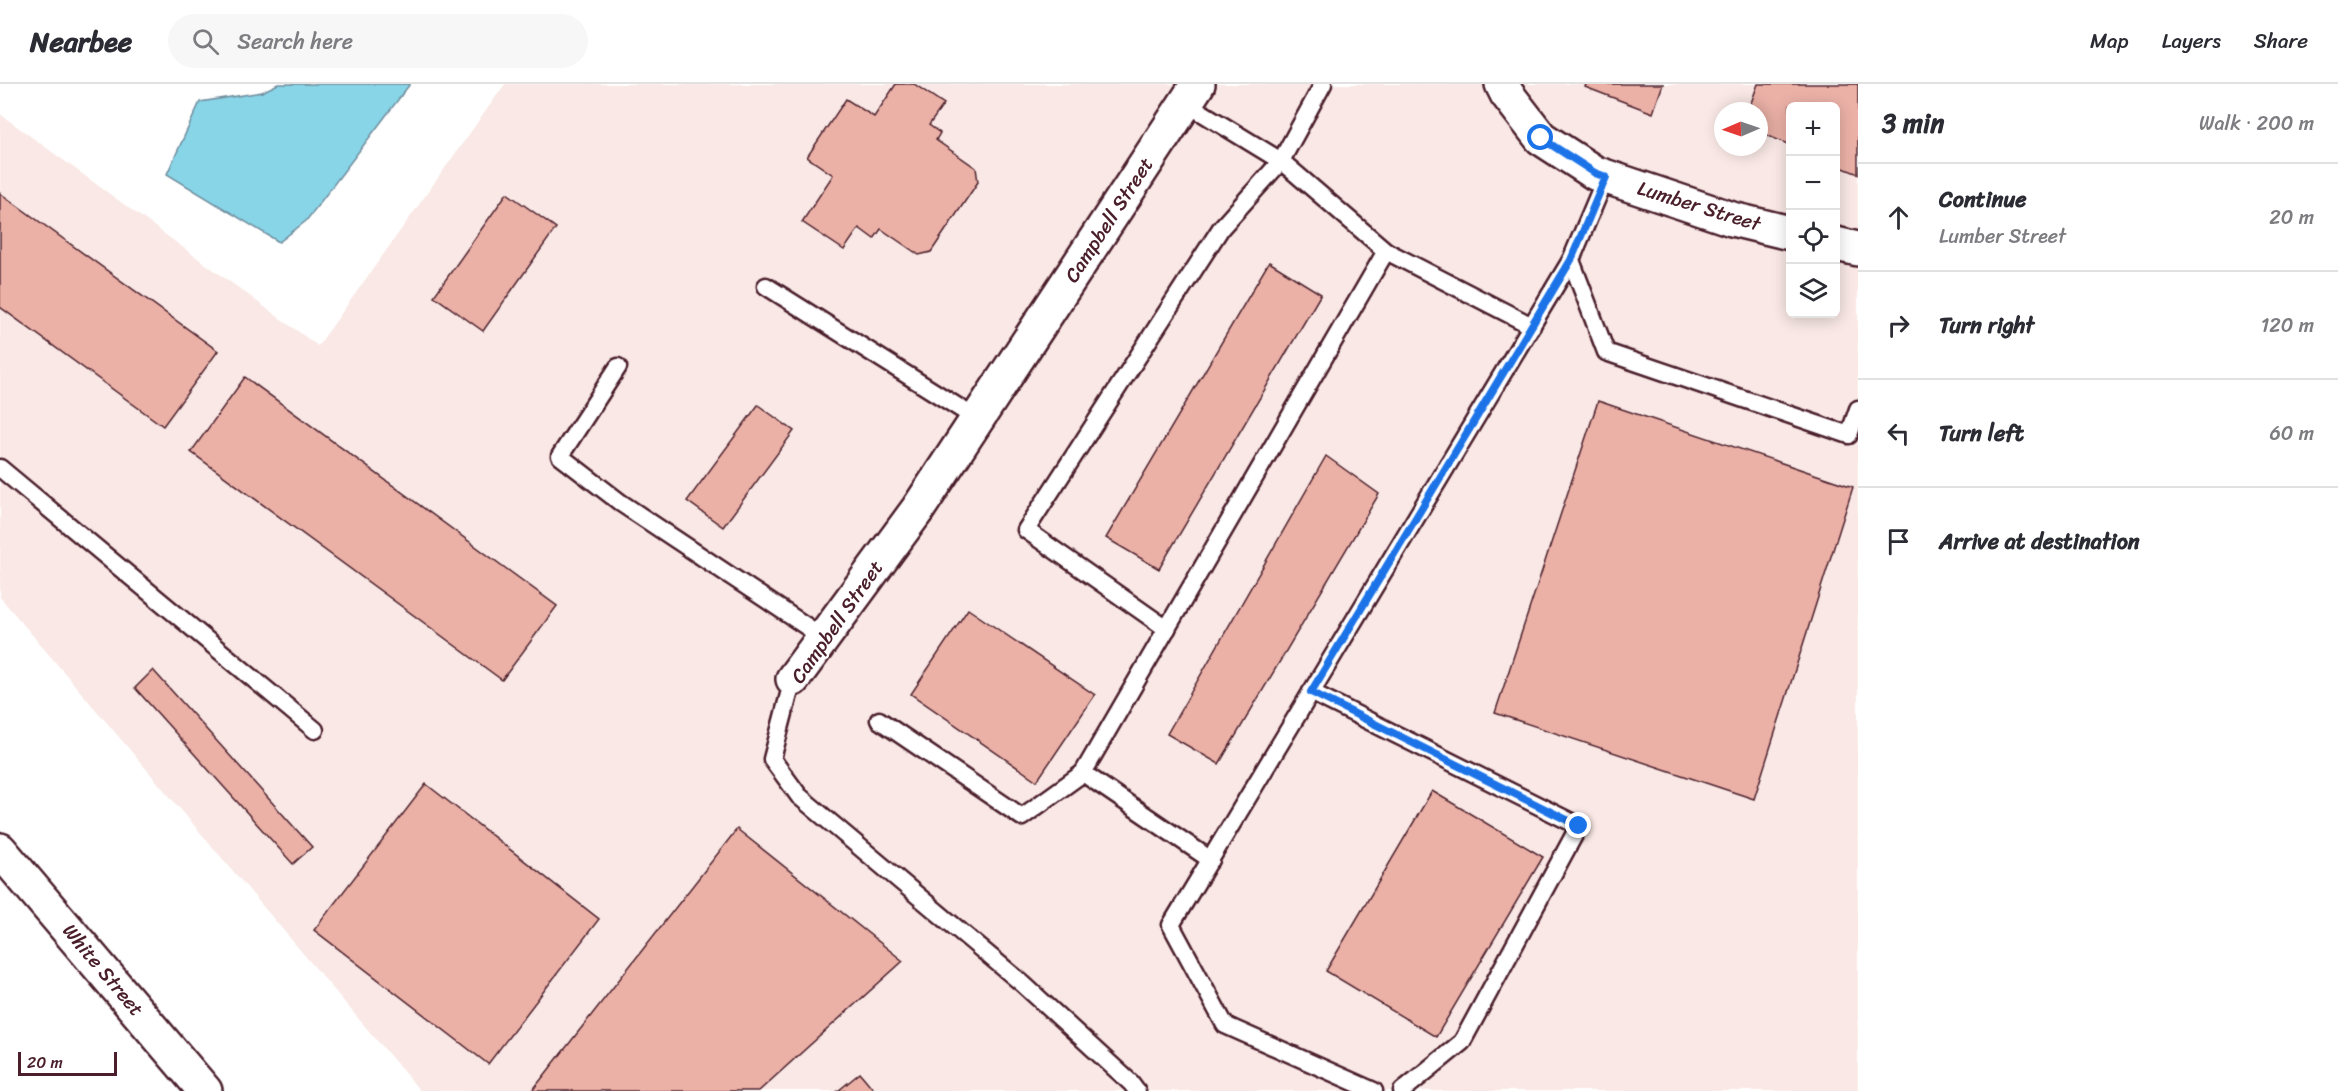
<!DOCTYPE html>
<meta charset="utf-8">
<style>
:root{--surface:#fff;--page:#f7f7f7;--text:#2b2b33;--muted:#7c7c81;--line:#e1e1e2}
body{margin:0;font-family:Sriracha,sans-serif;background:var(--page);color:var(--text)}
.controls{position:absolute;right:18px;top:18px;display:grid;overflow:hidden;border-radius:9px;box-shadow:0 3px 15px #0003}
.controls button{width:54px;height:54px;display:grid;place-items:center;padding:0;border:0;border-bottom:2px solid var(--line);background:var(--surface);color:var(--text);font:30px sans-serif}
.compass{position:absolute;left:1714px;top:18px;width:54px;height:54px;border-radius:50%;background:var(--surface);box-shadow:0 3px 15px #0003;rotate:268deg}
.scale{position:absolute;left:18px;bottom:15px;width:99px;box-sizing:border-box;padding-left:6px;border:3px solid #4a1f2b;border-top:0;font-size:16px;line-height:21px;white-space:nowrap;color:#4a1f2b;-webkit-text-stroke:4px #fff;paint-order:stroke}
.stop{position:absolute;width:18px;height:18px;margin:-14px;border:4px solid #1a73e8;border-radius:50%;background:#fff}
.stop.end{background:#1a73e8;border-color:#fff;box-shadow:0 2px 6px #0008}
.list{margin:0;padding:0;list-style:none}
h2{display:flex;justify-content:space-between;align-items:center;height:78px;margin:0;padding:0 24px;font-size:26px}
h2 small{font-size:20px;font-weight:400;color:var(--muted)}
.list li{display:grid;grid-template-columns:39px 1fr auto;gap:18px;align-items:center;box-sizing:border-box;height:108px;padding:0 24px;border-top:2px solid var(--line)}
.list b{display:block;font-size:22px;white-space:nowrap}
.list p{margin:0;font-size:20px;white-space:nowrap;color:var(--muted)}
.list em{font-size:20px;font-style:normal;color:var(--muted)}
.icon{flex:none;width:33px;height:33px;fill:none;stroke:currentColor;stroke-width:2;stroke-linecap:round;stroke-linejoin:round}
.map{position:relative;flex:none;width:1858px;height:1007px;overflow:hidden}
header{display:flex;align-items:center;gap:36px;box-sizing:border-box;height:84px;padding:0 30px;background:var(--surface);border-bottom:2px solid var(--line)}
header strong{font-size:28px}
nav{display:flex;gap:33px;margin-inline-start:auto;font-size:21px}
.search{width:420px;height:54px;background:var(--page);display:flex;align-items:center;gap:15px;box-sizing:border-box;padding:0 21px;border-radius:33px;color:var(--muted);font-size:22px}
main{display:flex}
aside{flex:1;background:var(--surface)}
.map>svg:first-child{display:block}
.built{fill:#f9e8e5;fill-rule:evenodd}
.water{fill:#88d5e8;stroke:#6f8c9c;stroke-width:1.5}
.building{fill:#ebb1a7;stroke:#4a1f2b;stroke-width:1.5}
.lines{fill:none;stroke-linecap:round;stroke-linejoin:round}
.service-casing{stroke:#4a1f2b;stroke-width:21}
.minor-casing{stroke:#4a1f2b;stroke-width:38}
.service{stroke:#fff;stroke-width:16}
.minor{stroke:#fff;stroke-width:33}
.route{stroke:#1a73e8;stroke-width:8}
.labels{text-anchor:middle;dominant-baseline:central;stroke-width:4.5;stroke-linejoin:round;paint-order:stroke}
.street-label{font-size:20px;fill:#4a1f2b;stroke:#fff}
</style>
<header>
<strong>Nearbee</strong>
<div class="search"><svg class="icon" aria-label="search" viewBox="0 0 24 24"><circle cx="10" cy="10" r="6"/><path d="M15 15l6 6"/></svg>Search here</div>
<nav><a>Map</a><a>Layers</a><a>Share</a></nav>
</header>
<main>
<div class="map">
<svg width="1858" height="1007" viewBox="0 0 1858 1007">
<rect width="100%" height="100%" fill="#fff"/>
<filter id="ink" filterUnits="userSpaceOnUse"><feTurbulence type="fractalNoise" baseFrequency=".0167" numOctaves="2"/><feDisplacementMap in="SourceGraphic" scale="12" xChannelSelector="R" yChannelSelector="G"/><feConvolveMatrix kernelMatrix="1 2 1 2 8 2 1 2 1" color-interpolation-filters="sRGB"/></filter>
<g filter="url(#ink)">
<path class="built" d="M 505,0 L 1858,0 L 1858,1007 L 420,1007 L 0,513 L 0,30 L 318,262 ZM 1790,22 L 1836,22 L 1836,230 L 1790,230 ZM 1723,27 L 1759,27 L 1759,63 L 1723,63 Z"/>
<polygon class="water" points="278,0 410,0 306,137 279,158 167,90 200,18 262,8"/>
<g class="building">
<polygon points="896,0 914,0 944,20 929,41 940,49 936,56 976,84 978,98 931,168 919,171 881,145 874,155 859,144 844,166 802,138 833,91 807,73 846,15 874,33"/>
<polygon points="1586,0 1663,0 1653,29 1585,3"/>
<polygon points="1758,0 1858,0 1858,90 1836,81 1836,22 1790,22 1790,61 1759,48 1759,27 1748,27"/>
<polygon points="0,109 218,267 163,342 0,223"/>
<polygon points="507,109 556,144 483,247 434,212"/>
<polygon points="1269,178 1321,210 1159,485 1106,454"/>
<polygon points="245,293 557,522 502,596 191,368"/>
<polygon points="1598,317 1853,403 1754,715 1495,629"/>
<polygon points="758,321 794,347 723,443 687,417"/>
<polygon points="1326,372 1379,410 1219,680 1167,650"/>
<polygon points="968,525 1095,611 1037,697 911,610"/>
<polygon points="153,586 312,763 293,780 135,604"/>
<polygon points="426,700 599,835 488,980 314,846"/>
<polygon points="1432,707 1543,773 1436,953 1326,887"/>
<polygon points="737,745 903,877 759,1007 532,1007"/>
<polygon points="860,989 875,1007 838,1007"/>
</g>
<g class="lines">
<defs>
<g id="service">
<polyline points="1323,0 1281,77 1386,167"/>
<polyline points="1606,93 1571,176 1606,268 1849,351 1858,325"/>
<polyline points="766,202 977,335"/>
<polyline points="618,283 560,372 621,419 824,554"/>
<polyline points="0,384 315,646"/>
<polyline points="1167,545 1026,446 1221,144 1281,77 1186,19"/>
<polyline points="793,595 772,675 799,712 1023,900 1131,999 1137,1007"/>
<polyline points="1311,608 1579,742 1462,958 1402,1007"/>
<polyline points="879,636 1022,733 1083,689"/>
<polyline points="1211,776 1083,689 1386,167 1532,242"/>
<polyline points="1374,1007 1225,941 1171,841 1571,176"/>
</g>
<g id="minor">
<polyline points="1502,0 1507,10 1541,54 1595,89 1732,135 1790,149"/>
<polyline points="1836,160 1858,165"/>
<polyline points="793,595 918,425 1198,0"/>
<polyline points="0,766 205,1007"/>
</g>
</defs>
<use href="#service" class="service-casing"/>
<use href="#minor" class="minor-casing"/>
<use href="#service" class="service"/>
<use href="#minor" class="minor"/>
</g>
</g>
<g class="lines" filter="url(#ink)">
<polyline class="route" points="1541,54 1595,89 1606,93 1571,176 1311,608 1579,742"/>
</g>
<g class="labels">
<g class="street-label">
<text transform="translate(1699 122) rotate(17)">Lumber Street</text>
<text transform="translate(1109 136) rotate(-57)">Campbell Street</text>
<text transform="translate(837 538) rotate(-55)">Campbell Street</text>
<text transform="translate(103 886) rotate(50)">White Street</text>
</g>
</g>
</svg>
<div class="controls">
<button>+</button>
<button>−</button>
<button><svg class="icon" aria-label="locate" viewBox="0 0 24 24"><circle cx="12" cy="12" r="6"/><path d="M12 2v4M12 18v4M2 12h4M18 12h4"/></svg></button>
<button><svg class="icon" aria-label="layers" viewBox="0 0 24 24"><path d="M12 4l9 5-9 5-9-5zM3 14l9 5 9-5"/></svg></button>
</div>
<svg class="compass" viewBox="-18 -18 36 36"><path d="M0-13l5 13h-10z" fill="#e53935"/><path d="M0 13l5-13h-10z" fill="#7c7c81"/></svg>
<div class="scale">20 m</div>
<div class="stop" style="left:1541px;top:54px"></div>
<div class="stop end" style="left:1579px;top:742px"></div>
</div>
<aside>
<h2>3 min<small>Walk · 200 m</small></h2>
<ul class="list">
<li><svg class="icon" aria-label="ahead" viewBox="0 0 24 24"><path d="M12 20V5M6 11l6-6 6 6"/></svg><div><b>Continue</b><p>Lumber Street</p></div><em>20 m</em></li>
<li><svg class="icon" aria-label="right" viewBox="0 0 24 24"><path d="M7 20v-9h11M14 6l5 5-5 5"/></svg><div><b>Turn right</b></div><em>120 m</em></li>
<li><svg class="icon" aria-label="left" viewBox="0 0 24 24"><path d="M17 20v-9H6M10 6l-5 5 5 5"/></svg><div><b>Turn left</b></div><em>60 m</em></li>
<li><svg class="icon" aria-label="arrive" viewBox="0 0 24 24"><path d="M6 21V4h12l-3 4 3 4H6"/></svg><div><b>Arrive at destination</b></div></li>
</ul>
</aside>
</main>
